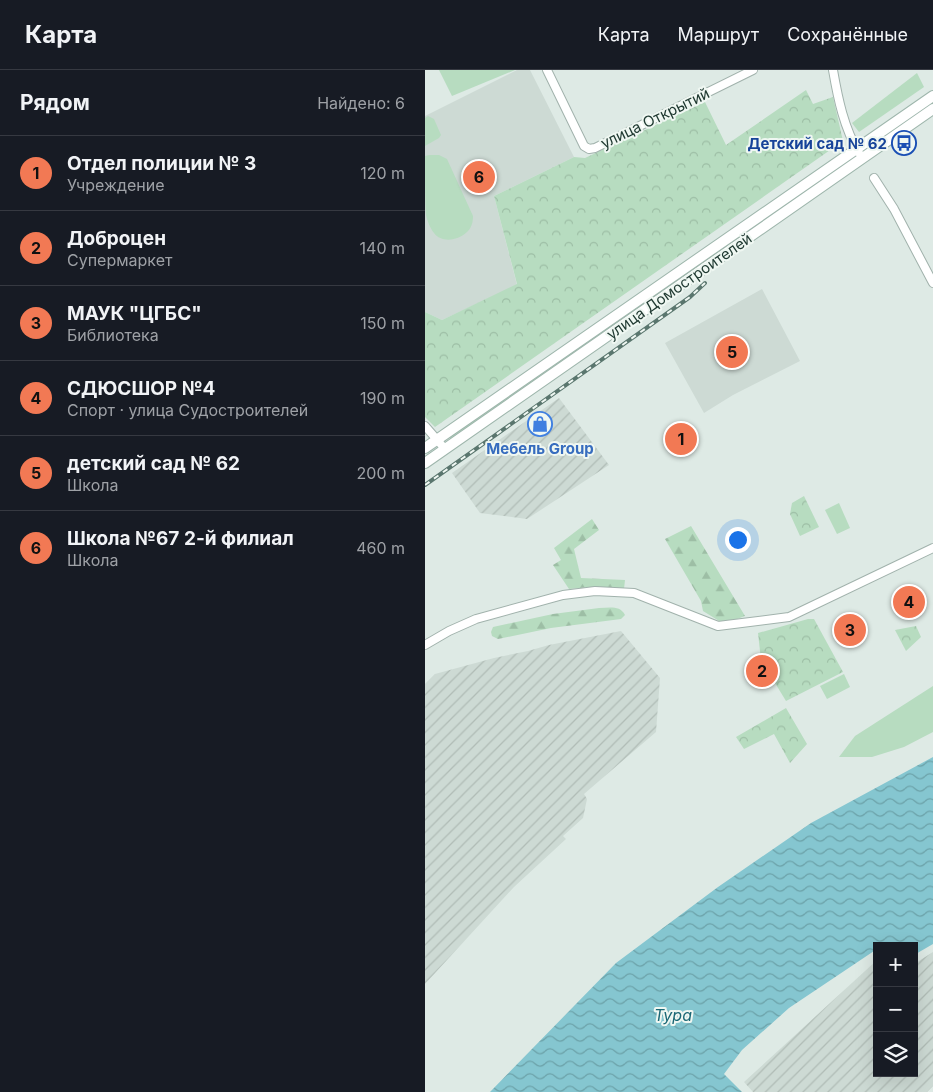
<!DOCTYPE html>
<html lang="ru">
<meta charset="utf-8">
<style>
:root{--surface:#171b24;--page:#20242c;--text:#f1f3f6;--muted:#9ea1a6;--line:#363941;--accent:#f27954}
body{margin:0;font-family:Inter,sans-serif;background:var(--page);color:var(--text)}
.controls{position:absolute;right:15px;bottom:15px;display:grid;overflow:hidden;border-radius:0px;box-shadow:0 5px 20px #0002}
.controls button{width:45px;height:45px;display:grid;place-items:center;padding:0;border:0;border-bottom:1px solid var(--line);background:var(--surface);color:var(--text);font:25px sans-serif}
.you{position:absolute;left:312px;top:469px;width:18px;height:18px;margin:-12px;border:4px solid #fff;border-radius:50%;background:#1a73e8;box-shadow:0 0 0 8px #1a73e833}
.badge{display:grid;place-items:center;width:32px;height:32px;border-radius:50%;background:var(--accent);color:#111;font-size:16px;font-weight:700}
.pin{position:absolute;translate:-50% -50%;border:2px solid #fff;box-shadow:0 1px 5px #0006}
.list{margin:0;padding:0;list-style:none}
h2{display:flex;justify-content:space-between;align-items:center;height:65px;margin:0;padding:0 20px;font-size:21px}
h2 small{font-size:16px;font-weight:400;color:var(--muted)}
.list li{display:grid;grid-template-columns:32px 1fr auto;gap:15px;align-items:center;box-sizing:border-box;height:75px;padding:0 20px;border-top:1px solid var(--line)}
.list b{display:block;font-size:19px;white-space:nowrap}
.list p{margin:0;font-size:16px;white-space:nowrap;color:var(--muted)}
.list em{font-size:16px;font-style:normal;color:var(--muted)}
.icon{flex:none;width:28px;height:28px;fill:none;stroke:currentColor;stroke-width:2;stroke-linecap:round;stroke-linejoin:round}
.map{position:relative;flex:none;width:508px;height:1022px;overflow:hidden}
header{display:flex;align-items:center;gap:30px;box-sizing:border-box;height:70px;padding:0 25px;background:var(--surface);border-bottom:1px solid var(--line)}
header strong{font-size:24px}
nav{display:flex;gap:28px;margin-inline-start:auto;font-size:18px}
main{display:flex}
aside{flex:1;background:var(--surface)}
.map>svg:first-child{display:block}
.built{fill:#cddad4}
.industrial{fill:url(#industrial-furrows)}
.grass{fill:#b7dcc0}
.forest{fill:url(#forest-firs)}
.park{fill:url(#park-crowns)}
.water{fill:url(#water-waves)}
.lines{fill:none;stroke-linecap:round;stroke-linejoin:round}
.street-casing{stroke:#a1b2ac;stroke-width:10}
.secondary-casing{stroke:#9eb6ac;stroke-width:12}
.street{stroke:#fff;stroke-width:8}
.secondary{stroke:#fff;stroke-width:10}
.rail-casing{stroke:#5a766e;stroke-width:4}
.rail{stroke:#eff7f2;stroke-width:2;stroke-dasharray:5.5;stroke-linecap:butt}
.labels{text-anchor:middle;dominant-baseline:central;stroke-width:4;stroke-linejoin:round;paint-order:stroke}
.street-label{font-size:15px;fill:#203a32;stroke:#eff7f2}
.transit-label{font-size:15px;font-weight:bold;fill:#164399;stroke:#eff7f2;text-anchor:end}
.shop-label{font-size:15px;font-weight:bold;fill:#366cbe;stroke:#eff7f2}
.water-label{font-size:16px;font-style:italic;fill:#1a6775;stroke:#eff7f2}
</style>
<header>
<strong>Карта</strong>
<nav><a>Карта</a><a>Маршрут</a><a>Сохранённые</a></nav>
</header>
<main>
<aside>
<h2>Рядом<small>Найдено: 6</small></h2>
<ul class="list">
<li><span class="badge">1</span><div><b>Отдел полиции № 3</b><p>Учреждение</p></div><em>120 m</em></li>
<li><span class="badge">2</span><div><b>Доброцен</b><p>Супермаркет</p></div><em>140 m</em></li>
<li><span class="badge">3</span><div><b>МАУК &quot;ЦГБС&quot;</b><p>Библиотека</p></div><em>150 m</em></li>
<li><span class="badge">4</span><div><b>СДЮСШОР №4</b><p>Спорт · улица Судостроителей</p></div><em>190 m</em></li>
<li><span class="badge">5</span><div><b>детский сад № 62</b><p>Школа</p></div><em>200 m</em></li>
<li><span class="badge">6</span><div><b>Школа №67 2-й филиал</b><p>Школа</p></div><em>460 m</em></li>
</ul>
</aside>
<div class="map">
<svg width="508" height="1022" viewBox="0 0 508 1022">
<defs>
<pattern id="industrial-furrows" width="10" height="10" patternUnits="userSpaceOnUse" patternTransform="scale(1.25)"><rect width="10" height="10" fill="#cddad4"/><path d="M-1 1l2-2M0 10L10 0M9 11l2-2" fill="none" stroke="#b0bcb6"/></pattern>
<pattern id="forest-firs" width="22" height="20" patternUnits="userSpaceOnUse" patternTransform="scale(1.25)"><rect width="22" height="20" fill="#b7dcc0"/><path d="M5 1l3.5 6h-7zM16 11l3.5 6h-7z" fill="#9dbea5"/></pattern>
<pattern id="park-crowns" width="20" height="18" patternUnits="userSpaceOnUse" patternTransform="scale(1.25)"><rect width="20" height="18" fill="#b7dcc0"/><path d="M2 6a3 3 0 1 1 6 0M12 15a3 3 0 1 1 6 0" fill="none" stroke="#9dbea5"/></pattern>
<pattern id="water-waves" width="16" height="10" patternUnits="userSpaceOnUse" patternTransform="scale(1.25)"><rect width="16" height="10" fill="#85c6d0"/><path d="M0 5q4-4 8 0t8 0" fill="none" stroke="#6ca2a9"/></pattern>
</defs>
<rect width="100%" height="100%" fill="#deeae5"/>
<g class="built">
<polygon points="92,0 105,0 149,87 69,126 92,215 17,250 0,242 0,46"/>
<polygon points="337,219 375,291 308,325 279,343 240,273"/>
</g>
<g class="industrial">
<polygon points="134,328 184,395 102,449 55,443 27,403"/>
<polygon points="196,561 235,608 231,662 159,724 162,729 158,748 138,766 141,769 89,817 0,914 0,614 10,604 69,588 103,581 124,575"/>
<polygon points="508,882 508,1016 502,1022 328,1022 319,1012 452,890 452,1003 489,1003 489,894"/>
</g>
<g class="grass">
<polygon points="14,0 90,0 27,26"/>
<polygon points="492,3 499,17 434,62 427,53"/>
<polygon points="3,46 9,49 16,65 14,68 0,76 0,48"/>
<path d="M 4,85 L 14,85 L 22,89 L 48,146 C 48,151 47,157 43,161 C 35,170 17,174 9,163 C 5,158 2,150 1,145 C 0,133 0,100 0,86 Z"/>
<polygon points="418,94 421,95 25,369 24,366"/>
<polygon points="414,433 425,458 412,464 400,440"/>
<polygon points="419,604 425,617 402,629 395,616"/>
<polygon points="508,616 508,662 479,677 447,687 414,687 430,666"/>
</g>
<g class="forest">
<polygon points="167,449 174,460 149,479 156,508 200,510 199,519 165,517 144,519 128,495 136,490 129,478"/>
<polygon points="266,456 320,546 299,554 278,541 276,531 240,469"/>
<path d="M 174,538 C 184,538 195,535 200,545 L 196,549 L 126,558 L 73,569 L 67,566 L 66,562 L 68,557 L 128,544 Z"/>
</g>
<g class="park">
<polygon points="381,20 388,34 408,27 418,71 10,357 0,347 0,242 17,250 92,214 69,126 149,87 160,88 280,32 301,75"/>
<polygon points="379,426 394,457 375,466 365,444 367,433"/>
<polygon points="383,549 389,549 418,602 361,631 336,590 333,563"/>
<polygon points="491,556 496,567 481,581 470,560"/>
<polygon points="361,638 382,674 365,693 349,664 319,679 311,667"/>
</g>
<polygon class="water" points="508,687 508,874 489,885 489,876 452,876 452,879 364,938 317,980 299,1004 317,1022 65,1022 191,893 293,817 386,753"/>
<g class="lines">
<defs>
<g id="street">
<polyline points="122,0 159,76 164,79 170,78 328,0"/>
<path d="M 408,0 C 413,29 419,58 434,83"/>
<polyline points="449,108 469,139 508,213"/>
<polyline points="0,356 20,379"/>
<polyline points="0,575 24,561 51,549 138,525 170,521 209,523 293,556 364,547 508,478"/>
</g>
<g id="secondary">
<polyline points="0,378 508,26"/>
<polyline points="0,393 508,39"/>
</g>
</defs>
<use href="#street" class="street-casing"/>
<use href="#secondary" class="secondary-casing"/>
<use href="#street" class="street"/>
<use href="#secondary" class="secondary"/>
<defs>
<polyline id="rail" points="0,415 265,227 280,213"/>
</defs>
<use href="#rail" class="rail-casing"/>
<use href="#rail" class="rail"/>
</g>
<defs>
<symbol id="bus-ring" viewBox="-11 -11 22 22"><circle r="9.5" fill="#eff7f2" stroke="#1a4fb4" stroke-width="1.5"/><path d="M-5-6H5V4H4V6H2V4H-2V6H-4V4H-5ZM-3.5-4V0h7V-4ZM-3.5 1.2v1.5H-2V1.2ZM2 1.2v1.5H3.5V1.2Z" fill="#1a4fb4"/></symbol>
<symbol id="shop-ring" viewBox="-11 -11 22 22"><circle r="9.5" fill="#eff7f2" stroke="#3f7fe0" stroke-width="1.5"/><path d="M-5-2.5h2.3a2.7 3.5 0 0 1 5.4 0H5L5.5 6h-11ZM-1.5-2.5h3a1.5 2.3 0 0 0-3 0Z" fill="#3f7fe0"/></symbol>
</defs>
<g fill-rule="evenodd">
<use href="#bus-ring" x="465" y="59" width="28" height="28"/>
<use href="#shop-ring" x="101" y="340" width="28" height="28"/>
</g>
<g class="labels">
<g class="street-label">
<text transform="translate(230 48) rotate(-26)">улица Открытий</text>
<text transform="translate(254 216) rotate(-35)">улица Домостроителей</text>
</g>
<g class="transit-label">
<text x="462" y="73">Детский сад № 62</text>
</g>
<g class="shop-label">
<text x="115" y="378">Мебель Group</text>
</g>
<g class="water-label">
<text x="248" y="945">Тура</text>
</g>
</g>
</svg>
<div class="controls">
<button>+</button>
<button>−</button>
<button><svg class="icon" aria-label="layers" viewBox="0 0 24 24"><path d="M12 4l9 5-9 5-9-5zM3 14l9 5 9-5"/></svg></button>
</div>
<div class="you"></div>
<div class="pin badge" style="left:256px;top:369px">1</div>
<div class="pin badge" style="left:337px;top:601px">2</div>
<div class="pin badge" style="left:425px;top:560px">3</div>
<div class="pin badge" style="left:484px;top:532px">4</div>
<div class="pin badge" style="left:307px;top:282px">5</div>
<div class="pin badge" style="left:54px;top:107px">6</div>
</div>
</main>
